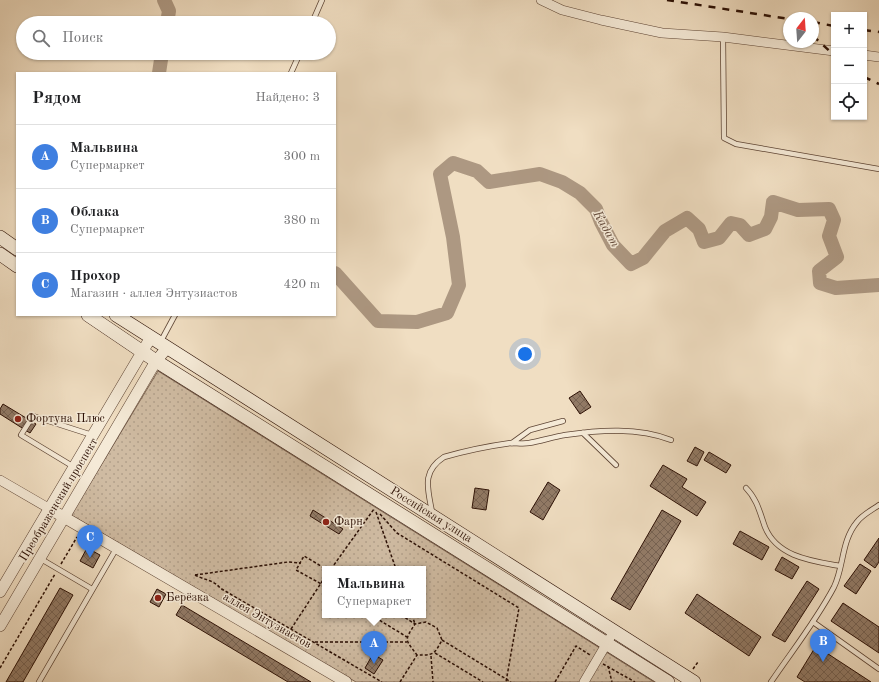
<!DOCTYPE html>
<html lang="ru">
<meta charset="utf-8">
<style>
:root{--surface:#fff;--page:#f2f2f2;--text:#202124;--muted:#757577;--line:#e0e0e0;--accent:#b45309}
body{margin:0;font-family:"Old Standard TT",serif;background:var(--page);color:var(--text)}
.controls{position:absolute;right:12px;top:12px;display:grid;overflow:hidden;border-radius:0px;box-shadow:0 1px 3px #0004}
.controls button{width:36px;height:36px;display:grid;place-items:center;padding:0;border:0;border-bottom:1px solid var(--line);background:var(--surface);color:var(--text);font:20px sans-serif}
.compass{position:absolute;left:783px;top:12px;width:36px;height:36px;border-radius:50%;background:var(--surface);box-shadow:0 1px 3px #0004;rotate:17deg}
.you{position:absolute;left:525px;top:354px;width:14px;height:14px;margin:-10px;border:3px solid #fff;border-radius:50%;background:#1a73e8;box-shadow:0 0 0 6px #1a73e833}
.badge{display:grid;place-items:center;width:26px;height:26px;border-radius:50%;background:var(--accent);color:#fff;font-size:13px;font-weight:700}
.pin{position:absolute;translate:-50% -33px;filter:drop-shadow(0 1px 2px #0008)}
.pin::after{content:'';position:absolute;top:21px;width:14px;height:12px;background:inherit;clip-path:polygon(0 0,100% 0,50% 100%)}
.popup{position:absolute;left:322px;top:566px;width:104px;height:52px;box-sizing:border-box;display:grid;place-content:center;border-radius:0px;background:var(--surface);filter:drop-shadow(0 1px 3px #0005);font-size:13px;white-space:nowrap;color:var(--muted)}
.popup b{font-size:15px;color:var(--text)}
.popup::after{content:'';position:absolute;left:50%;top:100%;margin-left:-8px;border:8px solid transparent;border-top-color:var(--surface)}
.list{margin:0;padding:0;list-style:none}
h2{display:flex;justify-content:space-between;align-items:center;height:52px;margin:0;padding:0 16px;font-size:17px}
h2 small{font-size:13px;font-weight:400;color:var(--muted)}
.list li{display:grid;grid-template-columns:26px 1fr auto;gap:12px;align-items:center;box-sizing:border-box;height:64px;padding:0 16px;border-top:1px solid var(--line)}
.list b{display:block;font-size:15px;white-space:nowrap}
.list p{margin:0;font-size:13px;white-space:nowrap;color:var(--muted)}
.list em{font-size:13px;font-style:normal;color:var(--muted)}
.icon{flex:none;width:22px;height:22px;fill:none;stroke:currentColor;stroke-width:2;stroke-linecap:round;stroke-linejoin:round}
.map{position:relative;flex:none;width:879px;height:682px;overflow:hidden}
.search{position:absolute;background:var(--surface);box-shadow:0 1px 3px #0004;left:16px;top:16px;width:320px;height:44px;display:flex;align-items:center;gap:10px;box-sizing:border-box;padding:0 14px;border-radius:22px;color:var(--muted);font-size:15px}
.panel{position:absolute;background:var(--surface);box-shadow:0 1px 3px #0004;left:16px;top:72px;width:320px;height:244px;border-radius:0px}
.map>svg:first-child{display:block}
.grass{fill:url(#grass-dots);stroke:#7e6654;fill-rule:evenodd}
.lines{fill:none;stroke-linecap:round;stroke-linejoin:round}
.river{stroke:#ad9882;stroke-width:14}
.building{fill:url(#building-cross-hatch);stroke:#2c1005}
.service-casing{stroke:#5d4434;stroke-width:6}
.minor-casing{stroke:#5d4434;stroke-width:10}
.tertiary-casing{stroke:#5d4434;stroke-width:12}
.secondary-casing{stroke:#2c1005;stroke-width:14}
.path{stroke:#2c1005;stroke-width:1.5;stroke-dasharray:3 2;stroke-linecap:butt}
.service{stroke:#f5ead7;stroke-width:4.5}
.minor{stroke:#f5ead7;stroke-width:9}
.tertiary{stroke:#f5ead7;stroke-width:11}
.secondary{stroke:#f5ead7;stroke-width:13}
.rail{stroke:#2c1005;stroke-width:2.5;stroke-dasharray:7 7;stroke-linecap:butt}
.poi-dot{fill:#8f2418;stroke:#f5ead7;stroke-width:1.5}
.labels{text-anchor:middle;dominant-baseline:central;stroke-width:3;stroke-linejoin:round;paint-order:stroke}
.poi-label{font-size:12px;fill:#2c1005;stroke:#f5ead7;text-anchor:start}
.street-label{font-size:12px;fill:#2c1005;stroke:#f5ead7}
.water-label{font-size:13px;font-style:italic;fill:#664d3d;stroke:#f5ead7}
</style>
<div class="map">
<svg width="879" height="682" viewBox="0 0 879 682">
<defs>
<pattern id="grass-dots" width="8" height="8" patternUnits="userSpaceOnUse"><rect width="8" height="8" fill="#cfbba2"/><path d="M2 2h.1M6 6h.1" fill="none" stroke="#b2a08a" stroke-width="1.8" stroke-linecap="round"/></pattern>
<pattern id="building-cross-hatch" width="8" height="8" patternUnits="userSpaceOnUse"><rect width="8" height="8" fill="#927b67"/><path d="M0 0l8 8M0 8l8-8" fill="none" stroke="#776353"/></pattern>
</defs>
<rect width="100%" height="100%" fill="#f0dec2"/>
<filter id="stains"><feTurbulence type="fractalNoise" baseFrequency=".005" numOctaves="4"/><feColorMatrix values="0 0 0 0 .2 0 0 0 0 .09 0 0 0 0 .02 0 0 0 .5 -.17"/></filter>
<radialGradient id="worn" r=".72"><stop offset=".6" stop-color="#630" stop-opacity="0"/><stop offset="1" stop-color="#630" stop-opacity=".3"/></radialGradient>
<path class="grass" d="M 158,371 L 654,682 L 356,682 L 71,515 ZM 325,569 L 423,569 L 423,615 L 325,615 Z"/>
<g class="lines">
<g class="river">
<polyline points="164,0 169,11 167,23"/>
<polyline points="159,73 162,53"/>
<polyline points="335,273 378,321 417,322 447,313 459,285 453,237 440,174 453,163 477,171 489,182 540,174 562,182 580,193 596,209 601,222 613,245 631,264 643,258 665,231 687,218 699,229 704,242 719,238 731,223 740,225 749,235 765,229 771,217 773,202 798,210 829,209 834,220 829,236 837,257 819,271 820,283 836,288 879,285"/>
</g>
</g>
<g class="building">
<polygon points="580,391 591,407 580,414 569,398"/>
<polygon points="3,404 36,424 30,433 0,414 0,409"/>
<polygon points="695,447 704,452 697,466 687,461"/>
<polygon points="709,452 731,465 726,473 704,460"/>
<polygon points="663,465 687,479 682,487 706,502 697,516 650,486"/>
<polygon points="548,482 560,490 543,520 530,512"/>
<polygon points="475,488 489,490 486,510 472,508"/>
<polygon points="313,510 343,529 339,534 310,516"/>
<polygon points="662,510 681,521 630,610 611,599"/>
<polygon points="740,531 769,547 762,560 733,544"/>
<polygon points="879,538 879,562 875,568 864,560"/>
<polygon points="87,548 100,555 93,568 80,561"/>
<polygon points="782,557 799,567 792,579 775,570"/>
<polygon points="860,564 871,571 856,594 844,586"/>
<polygon points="807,581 819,589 785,642 772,635"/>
<polygon points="60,588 73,595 23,682 6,682"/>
<polygon points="157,589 166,594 159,607 150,602"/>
<polygon points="697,594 761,637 749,656 685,613"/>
<polygon points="843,603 879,627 879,653 831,621"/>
<polygon points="182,605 311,682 288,682 176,615"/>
<polygon points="816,646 871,682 805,682 797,677"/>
<polygon points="373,654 383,660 374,674 365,668"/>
</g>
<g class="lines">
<defs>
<g id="service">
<polyline points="312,23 322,0"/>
<polyline points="723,37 724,138 736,144 879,169"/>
<polyline points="291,73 300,53"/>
<polyline points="161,341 175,315"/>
<polyline points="583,433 616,465"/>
<polyline points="512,443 530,430 563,421"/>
<polyline points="74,467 21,435 33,416 92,435"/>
<path d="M 746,488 C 757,499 760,513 765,527 C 777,557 812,561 840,566"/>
<path d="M 432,512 C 428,489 421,472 444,457 C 465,451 489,446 511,443 C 517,443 523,444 529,443 C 541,441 553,437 565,435 C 599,430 638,427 671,440"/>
<polyline points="41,559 92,589"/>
<polyline points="813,622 879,669"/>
<polyline points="39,682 116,549"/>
<path d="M 771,682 C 792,651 816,621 834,587 C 844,567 841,541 857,522 C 862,515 872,510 879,505"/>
</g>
<g id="minor">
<polyline points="541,0 562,10 601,20 662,33 723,37 834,51"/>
<polyline points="864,55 879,57"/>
<polyline points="0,480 50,509"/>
<polyline points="584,682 614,631"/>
</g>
<g id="tertiary">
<polyline points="50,509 346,682"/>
<polyline points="0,592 151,337"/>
<polyline points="0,626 156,361 167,348"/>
</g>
<g id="secondary">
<polyline points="0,237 17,249"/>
<polyline points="0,254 17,266"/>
<polyline points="88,315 156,361 668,682"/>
<polyline points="116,315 694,682"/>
</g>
</defs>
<use href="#service" class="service-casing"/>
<use href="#minor" class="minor-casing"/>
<use href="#tertiary" class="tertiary-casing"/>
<use href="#secondary" class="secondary-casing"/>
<g class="path">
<polyline points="376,512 396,569"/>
<polyline points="380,514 397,533 519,608 506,682"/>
<polyline points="61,564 77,537"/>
<polyline points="331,569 374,509"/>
<path d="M 195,575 C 204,580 214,580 220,588 L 382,682"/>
<polyline points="195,575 288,562 301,563"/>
<polyline points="325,586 296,570 304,556 326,569"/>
<polyline points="371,615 407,637"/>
<path d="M 401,615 L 415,624 L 426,622 L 437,628 L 442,640 C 434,655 434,655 417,655 C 405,639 404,641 415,624"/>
<polyline points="412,615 415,624"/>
<polyline points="291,629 325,577"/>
<polyline points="442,640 511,682"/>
<polyline points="315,642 407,642"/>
<polyline points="435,653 483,682"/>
<polyline points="431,656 433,682"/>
<polyline points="603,664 635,682"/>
<polyline points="608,666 612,682"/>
<polyline points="0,668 55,574"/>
<polyline points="693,669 698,662"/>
<polyline points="400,682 417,655"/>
<polyline points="555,682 576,646 590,655"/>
</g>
<use href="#service" class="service"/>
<use href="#minor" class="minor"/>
<use href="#tertiary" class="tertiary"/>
<use href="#secondary" class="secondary"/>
<g class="rail">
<polyline points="667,0 789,19"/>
<polyline points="813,22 834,26"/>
<polyline points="864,30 879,32"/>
<polyline points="813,36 834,55"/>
<polyline points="864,77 879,84"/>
</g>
</g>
<g class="poi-dot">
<circle cx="18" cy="419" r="4"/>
<circle cx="326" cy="522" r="4"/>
<circle cx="158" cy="598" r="4"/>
</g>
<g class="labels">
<g class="poi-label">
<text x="26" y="419">Фортуна Плюс</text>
<text x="334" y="522">Фарн</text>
<text x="166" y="598">Берёзка</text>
</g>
<g class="street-label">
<text transform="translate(59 500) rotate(-59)">Преображенский проспект</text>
<text transform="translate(431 515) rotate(32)">Российская улица</text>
<text transform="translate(267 621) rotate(30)">аллея Энтузиастов</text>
</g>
<g class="water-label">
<text transform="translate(606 229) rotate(60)">Кадат</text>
</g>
</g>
<rect width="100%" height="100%" filter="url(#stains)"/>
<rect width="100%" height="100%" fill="url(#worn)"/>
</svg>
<div class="controls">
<button>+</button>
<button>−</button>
<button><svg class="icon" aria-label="locate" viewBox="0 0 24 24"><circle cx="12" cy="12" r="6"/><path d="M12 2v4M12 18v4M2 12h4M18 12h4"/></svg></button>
</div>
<svg class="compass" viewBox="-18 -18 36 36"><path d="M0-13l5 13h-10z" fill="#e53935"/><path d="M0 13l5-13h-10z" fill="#757577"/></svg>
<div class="you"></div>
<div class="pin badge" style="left:374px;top:664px;background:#3f7fe0">A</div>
<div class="popup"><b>Мальвина</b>Супермаркет</div>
<div class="pin badge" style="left:823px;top:662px;background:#3f7fe0">B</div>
<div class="pin badge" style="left:90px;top:558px;background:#3f7fe0">C</div>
<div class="search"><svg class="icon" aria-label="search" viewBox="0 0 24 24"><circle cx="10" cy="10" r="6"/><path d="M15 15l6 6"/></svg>Поиск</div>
<section class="panel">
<h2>Рядом<small>Найдено: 3</small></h2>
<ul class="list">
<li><span class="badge" style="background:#3f7fe0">A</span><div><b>Мальвина</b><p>Супермаркет</p></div><em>300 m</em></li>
<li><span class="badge" style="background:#3f7fe0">B</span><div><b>Облака</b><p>Супермаркет</p></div><em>380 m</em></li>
<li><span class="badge" style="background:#3f7fe0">C</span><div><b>Прохор</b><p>Магазин · аллея Энтузиастов</p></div><em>420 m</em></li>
</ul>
</section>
</div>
